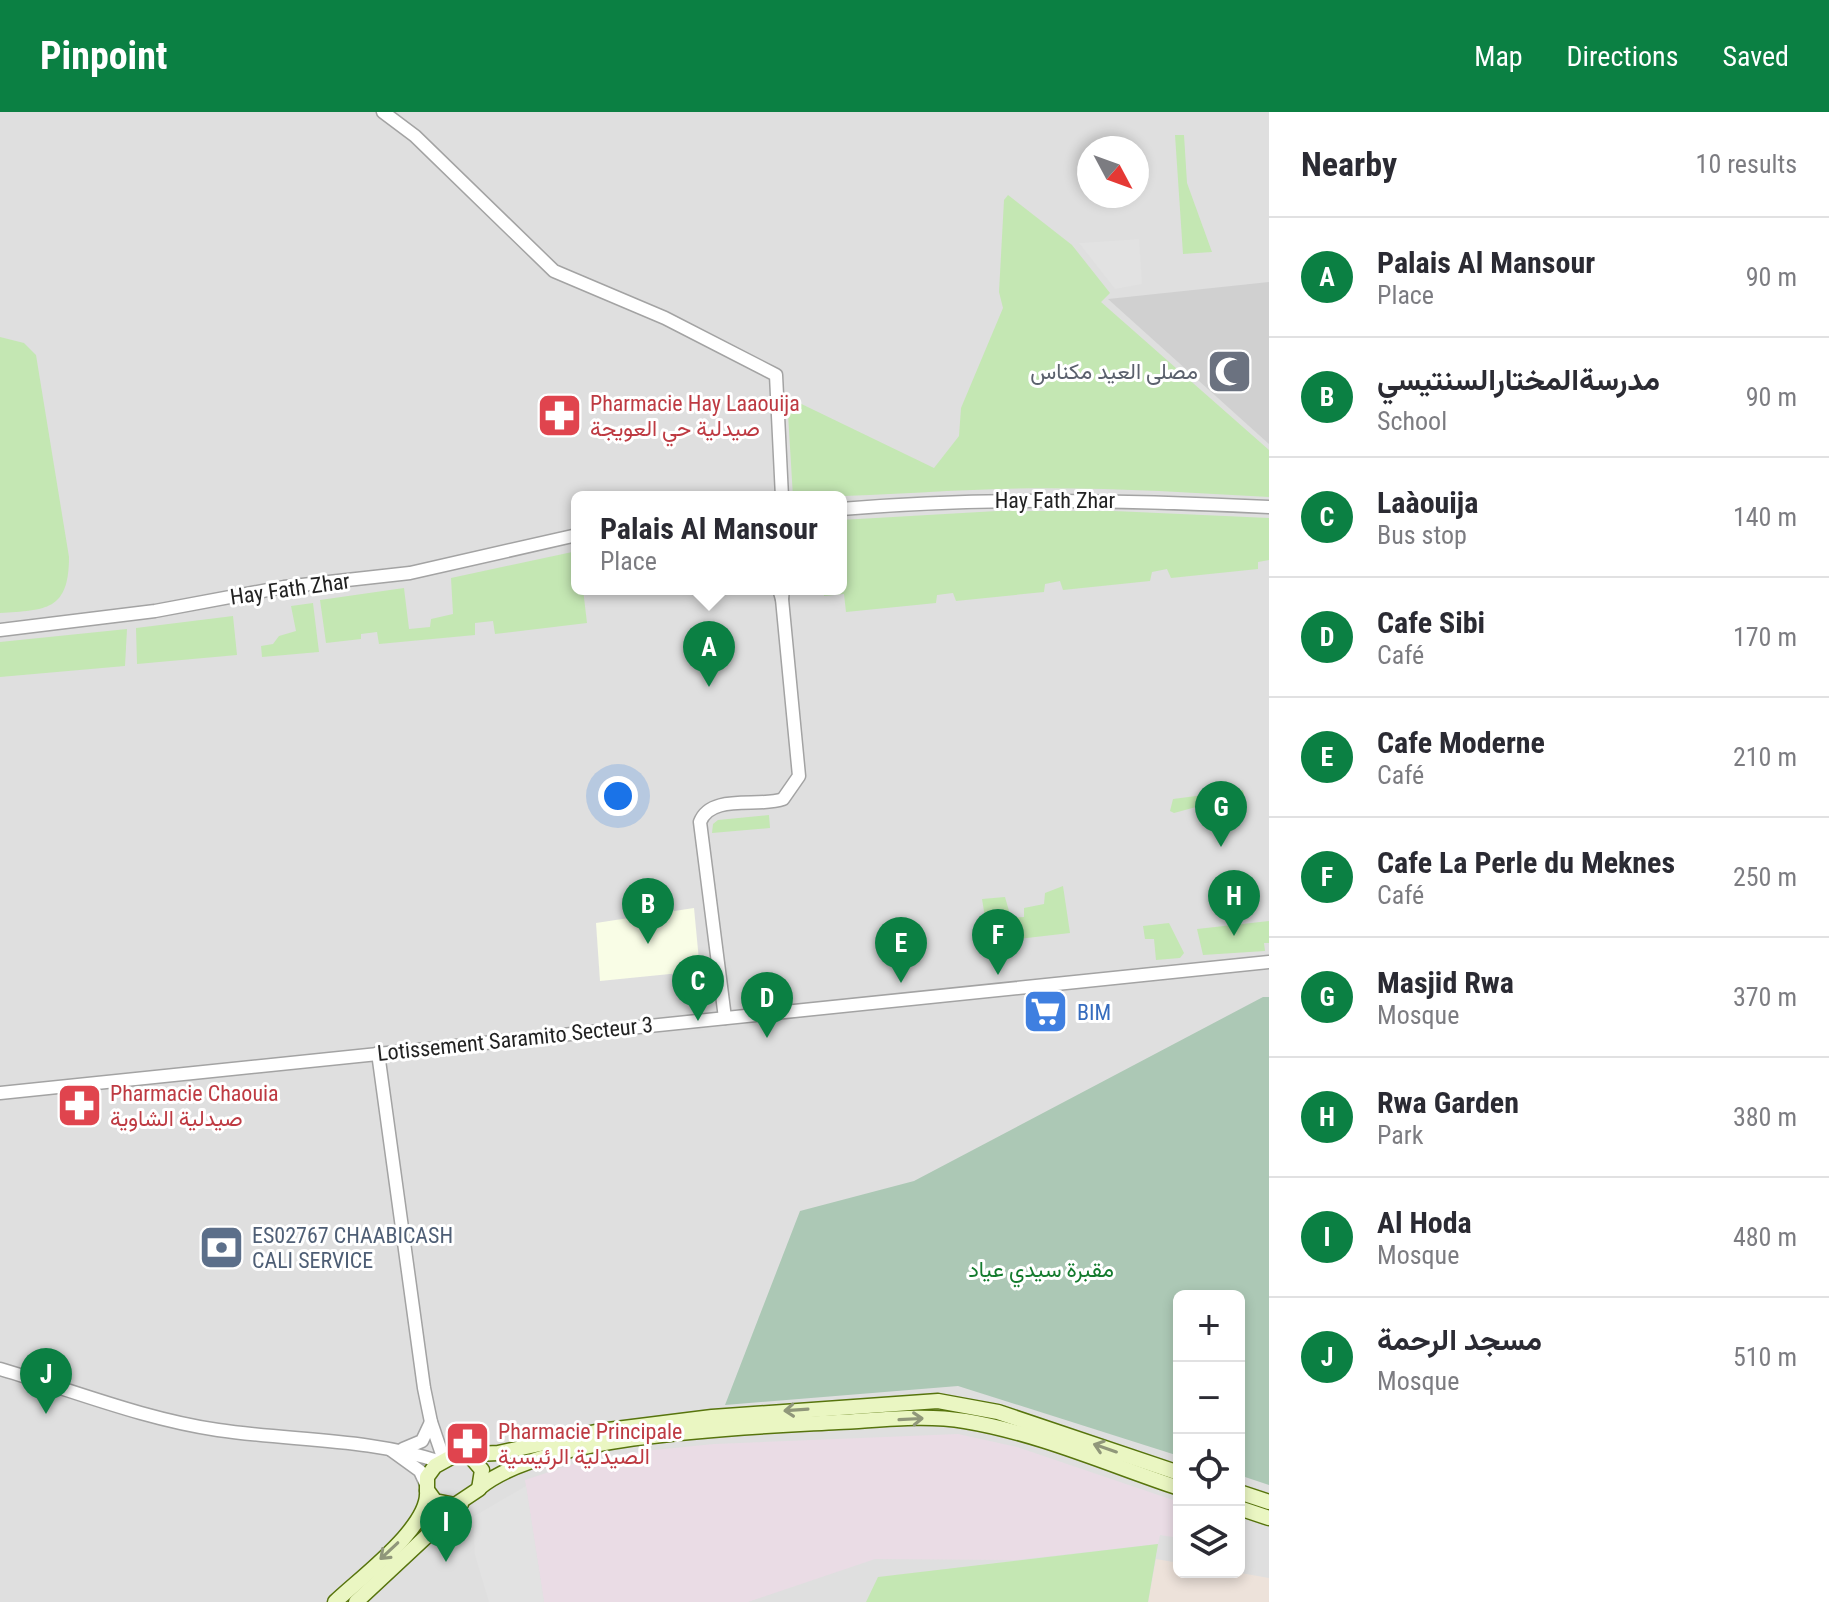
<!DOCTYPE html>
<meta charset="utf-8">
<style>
:root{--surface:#fff;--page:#f7f7f7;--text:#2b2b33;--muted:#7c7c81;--line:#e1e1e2;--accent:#0b8043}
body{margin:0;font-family:"Roboto Condensed",Vazirmatn,sans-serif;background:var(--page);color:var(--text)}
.controls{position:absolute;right:24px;bottom:24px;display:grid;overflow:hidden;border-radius:12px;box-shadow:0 4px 12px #0003}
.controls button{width:72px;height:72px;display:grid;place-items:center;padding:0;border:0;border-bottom:2px solid var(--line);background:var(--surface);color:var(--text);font:40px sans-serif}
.compass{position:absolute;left:1077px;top:24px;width:72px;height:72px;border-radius:50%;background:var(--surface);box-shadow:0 4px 12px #0003;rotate:131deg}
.you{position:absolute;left:618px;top:684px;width:28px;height:28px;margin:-20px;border:6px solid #fff;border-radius:50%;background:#1a73e8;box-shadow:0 0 0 12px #1a73e833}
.badge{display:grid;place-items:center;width:52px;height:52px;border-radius:50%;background:var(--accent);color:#fff;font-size:26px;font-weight:700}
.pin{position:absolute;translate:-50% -66px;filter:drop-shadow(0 2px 4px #0008)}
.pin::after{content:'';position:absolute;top:42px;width:28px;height:24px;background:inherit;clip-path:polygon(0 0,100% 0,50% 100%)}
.popup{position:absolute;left:571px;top:379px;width:276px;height:104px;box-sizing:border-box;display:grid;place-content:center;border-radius:12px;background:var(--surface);filter:drop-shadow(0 2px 6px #0005);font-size:26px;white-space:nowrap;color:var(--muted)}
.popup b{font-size:30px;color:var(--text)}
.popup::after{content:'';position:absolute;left:50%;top:100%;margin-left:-16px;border:16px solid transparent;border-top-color:var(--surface)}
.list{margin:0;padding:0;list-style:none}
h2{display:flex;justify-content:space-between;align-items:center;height:104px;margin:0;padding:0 32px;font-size:34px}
h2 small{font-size:26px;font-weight:400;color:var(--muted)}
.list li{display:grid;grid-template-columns:52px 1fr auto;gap:24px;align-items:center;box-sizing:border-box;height:120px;padding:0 32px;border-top:2px solid var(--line)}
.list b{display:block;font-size:30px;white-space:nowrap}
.list p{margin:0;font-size:26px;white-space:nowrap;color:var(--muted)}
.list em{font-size:26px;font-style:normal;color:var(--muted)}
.icon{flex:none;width:44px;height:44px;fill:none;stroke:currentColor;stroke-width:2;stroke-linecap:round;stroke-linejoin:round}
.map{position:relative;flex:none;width:1269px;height:1490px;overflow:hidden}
header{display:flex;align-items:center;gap:48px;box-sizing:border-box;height:112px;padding:0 40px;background:var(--accent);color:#fff}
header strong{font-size:38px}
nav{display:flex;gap:44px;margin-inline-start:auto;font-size:28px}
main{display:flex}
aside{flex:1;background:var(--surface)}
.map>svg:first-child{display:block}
.residential{fill:#dfdfdf;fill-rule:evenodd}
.industrial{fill:#eadce5}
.education{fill:#f9fde6}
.religious{fill:#d0d0d0}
.military{fill:#ede2da}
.grass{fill:#c4e7b3}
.cemetery{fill:#acc8b5}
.parking{fill:#e2e2e2}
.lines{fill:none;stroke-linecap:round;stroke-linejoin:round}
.tertiary-casing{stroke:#a3a3a3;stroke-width:15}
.secondary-casing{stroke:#57740d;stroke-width:17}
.tertiary{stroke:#fff;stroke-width:12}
.secondary{stroke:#eaf6c2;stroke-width:14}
.oneway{stroke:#90977a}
.labels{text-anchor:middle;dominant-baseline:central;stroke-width:6;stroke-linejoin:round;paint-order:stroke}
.worship-label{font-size:22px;fill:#5b616d;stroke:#fff;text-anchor:end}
.health-label{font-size:22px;fill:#be3a42;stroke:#fff;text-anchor:start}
.street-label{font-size:22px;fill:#222;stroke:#fff}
.shop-label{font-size:22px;fill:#366cbe;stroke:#fff;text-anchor:start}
.service-label{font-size:22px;fill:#4e5e75;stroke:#fff;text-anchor:start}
.park-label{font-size:22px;fill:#147b2e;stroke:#fff}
</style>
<header>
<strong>Pinpoint</strong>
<nav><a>Map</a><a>Directions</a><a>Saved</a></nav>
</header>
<main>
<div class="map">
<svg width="1269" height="1490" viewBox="0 0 1269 1490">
<rect width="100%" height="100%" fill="#f1f0e9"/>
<path class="residential" d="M 0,0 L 1269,0 L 1269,1490 L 0,1490 ZM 1089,36 L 1137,36 L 1137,84 L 1089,84 ZM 577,385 L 841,385 L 841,477 L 577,477 ZM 1179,1184 L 1239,1184 L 1239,1460 L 1179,1460 Z"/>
<polygon class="industrial" points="958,1322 1017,1335 1179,1390 1179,1426 1160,1423 1158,1432 1016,1448 875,1447 748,1490 544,1490 525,1368 579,1350 644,1339 714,1332"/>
<polygon class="education" points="694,796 700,859 600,869 596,811"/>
<polygon class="religious" points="1269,170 1269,332 1108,187"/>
<polygon class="military" points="1156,1447 1179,1451 1179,1460 1235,1460 1269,1466 1269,1490 1148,1490"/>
<g class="grass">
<polygon points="1175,23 1184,23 1187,71 1212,140 1183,142"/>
<path d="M 1008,83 L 1072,133 L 1110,181 L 1101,190 L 1269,338 L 1269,385 C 1179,380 1089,374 999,377 C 929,379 861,385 793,385 L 787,285 L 934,356 L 959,324 L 961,296 L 1003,196 L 999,180 L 1004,88 Z"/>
<path d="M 0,225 L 24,231 L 36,243 L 69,445 C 69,499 46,498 0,501 Z"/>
<polygon points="997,399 1114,399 1269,406 1269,448 1258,450 1258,457 1171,466 1167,457 1152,460 1150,469 1063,478 1060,469 1045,472 1044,480 956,489 953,481 937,483 936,491 846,500 844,482 824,484 823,477 841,477 841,408"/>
<polygon points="577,439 577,477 583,477 587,511 495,522 493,509 475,511 475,523 379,532 377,520 361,522 361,527 326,531 320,488 404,476 409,517 430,515 431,507 453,502 451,466"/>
<polygon points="313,491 319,540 262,545 261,534 273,532 279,524 296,519 291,494"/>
<polygon points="233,504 237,543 137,552 136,516"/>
<polygon points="127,517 125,554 0,565 0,530"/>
<polygon points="1243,678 1244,682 1174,701 1170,699 1173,687"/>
<polygon points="769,703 770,716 712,721 713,712 718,708"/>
<polygon points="1063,774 1070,821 1000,829 998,817 987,818 982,787 1005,785 1011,806 1024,805 1024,796 1044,792 1045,781"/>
<polygon points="1269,809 1269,831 1264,831 1265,839 1203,843 1197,817"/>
<polygon points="1169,811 1184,841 1180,846 1156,848 1154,827 1145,827 1143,814"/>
<polygon points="1158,1432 1148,1490 866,1490 878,1465"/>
</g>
<polygon class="cemetery" points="1263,885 1269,885 1269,1373 1239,1363 1239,1184 1179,1184 1179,1344 958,1274 725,1293 800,1099 914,1069"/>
<g class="parking">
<polygon points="1139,127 1142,172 1115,177 1079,131"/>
<polygon points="526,1374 544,1490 489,1490 475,1443 473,1405"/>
</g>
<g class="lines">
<defs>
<g id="tertiary">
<polyline points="383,0 415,24 554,159 665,206 776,263 782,385"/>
<path d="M 841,397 C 984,385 1126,388 1269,395"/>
<polyline points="779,477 782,487 783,477"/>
<polyline points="0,518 155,499 284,475 410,461 577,423"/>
<path d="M 725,906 L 700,710 C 711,681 759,696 783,687 L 799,664 L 782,487"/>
<polyline points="378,941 424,1276 431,1310 444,1348"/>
<polyline points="0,981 1269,850"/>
<path d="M 0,1257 C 72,1278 143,1307 218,1318 C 293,1329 369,1326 441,1350"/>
<polyline points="403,1337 422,1329 431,1310"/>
<polyline points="391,1338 420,1359 426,1372"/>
</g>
<g id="secondary">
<polyline points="469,1343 482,1358 479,1377 455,1393 435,1389 427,1378 427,1365 435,1354 455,1343 498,1341 600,1319 712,1305 938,1289 998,1300 1179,1361"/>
<path d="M 479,1376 C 545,1321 751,1315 838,1310 C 880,1308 924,1302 965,1309 C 1038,1321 1110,1353 1179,1376"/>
<polyline points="1239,1380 1269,1390"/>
<polyline points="1239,1396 1269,1406"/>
<path d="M 335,1490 C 361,1465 430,1415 427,1379"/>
<polyline points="356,1490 461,1392"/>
</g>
</defs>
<use href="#tertiary" class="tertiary-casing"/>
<use href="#secondary" class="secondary-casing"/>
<use href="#tertiary" class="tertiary"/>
<use href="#secondary" class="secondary"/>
</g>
<defs><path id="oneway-shaft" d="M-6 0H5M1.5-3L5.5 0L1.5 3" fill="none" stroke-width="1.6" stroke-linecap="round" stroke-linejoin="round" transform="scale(2)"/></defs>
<g class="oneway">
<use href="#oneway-shaft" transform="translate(796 1298) rotate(176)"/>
<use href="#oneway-shaft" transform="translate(911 1307) rotate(-3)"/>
<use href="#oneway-shaft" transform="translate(1105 1336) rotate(-161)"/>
<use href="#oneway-shaft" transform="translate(389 1439) rotate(137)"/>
</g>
<defs>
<symbol id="mosque-square" viewBox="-11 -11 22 22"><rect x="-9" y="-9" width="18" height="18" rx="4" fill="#6b7280" stroke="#fff"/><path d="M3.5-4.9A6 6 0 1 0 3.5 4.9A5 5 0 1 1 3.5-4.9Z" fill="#fff"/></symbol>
<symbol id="pharmacy-square" viewBox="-11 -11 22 22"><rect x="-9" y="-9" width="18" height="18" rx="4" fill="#e0444e" stroke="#fff"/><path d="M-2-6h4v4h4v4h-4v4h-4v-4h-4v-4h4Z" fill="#fff"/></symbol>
<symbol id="supermarket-square" viewBox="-11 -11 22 22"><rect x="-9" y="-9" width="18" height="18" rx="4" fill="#3f7fe0" stroke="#fff"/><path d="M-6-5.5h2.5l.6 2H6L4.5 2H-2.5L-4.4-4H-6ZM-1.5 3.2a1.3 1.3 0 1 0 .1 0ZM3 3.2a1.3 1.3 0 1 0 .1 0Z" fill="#fff"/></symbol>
<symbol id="bank-square" viewBox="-11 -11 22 22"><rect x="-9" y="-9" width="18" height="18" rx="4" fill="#5c6f8a" stroke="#fff"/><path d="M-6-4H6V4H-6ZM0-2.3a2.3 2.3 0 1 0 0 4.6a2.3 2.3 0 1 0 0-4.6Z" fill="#fff"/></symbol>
</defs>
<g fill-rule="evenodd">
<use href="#mosque-square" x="1204" y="234" width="51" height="51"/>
<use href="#pharmacy-square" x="534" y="278" width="51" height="51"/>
<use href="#supermarket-square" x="1020" y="874" width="51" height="51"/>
<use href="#pharmacy-square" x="54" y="968" width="51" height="51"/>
<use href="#bank-square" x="196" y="1110" width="51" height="51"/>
<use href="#pharmacy-square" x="442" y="1306" width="51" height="51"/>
</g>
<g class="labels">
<g class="worship-label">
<text x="1198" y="259">مصلى العيد مكناس</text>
</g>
<g class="health-label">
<text x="590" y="291">Pharmacie Hay Laaouija<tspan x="590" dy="25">صيدلية حي العويجة</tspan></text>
<text x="110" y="981">Pharmacie Chaouia<tspan x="110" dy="25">صيدلية الشاوية</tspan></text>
<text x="498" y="1319">Pharmacie Principale<tspan x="498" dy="25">الصيدلية الرئيسية</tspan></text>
</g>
<g class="street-label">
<text x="1055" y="388">Hay Fath Zhar</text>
<text transform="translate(290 477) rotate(-8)">Hay Fath Zhar</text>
<text transform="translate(515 927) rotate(-6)">Lotissement Saramito Secteur 3</text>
</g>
<g class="shop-label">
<text x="1077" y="900">BIM</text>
</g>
<g class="service-label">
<text x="252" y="1123">ES02767 CHAABICASH<tspan x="252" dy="25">CALI SERVICE</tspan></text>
</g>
<g class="park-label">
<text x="1041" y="1157">مقبرة سيدي عياد</text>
</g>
</g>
</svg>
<div class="controls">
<button>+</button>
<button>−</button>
<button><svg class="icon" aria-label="locate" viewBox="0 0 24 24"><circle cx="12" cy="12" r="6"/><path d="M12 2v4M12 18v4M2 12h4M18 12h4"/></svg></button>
<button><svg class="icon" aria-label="layers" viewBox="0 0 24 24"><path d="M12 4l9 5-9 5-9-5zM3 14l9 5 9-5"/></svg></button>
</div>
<svg class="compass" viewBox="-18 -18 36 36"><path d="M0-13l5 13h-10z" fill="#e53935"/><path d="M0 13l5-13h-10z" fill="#7c7c81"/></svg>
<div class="you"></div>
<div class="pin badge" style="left:709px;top:575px">A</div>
<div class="popup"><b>Palais Al Mansour</b>Place</div>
<div class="pin badge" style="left:648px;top:832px">B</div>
<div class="pin badge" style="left:698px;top:909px">C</div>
<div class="pin badge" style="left:767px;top:926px">D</div>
<div class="pin badge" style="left:901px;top:871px">E</div>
<div class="pin badge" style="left:998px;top:863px">F</div>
<div class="pin badge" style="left:1221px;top:735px">G</div>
<div class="pin badge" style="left:1234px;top:824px">H</div>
<div class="pin badge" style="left:446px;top:1450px">I</div>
<div class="pin badge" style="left:46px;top:1302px">J</div>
</div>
<aside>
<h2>Nearby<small>10 results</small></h2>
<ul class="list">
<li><span class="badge">A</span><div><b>Palais Al Mansour</b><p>Place</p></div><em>90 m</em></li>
<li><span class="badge">B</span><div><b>مدرسةالمختارالسنتيسي</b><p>School</p></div><em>90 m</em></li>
<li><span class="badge">C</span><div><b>Laàouija</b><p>Bus stop</p></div><em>140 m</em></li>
<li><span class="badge">D</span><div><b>Cafe Sibi</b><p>Café</p></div><em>170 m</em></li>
<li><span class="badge">E</span><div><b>Cafe Moderne</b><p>Café</p></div><em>210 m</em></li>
<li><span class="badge">F</span><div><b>Cafe La Perle du Meknes</b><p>Café</p></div><em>250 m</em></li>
<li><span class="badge">G</span><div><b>Masjid Rwa</b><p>Mosque</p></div><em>370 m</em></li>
<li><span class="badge">H</span><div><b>Rwa Garden</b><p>Park</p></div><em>380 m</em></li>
<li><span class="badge">I</span><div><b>Al Hoda</b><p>Mosque</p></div><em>480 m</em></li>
<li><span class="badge">J</span><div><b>مسجد الرحمة</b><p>Mosque</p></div><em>510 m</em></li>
</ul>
</aside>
</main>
